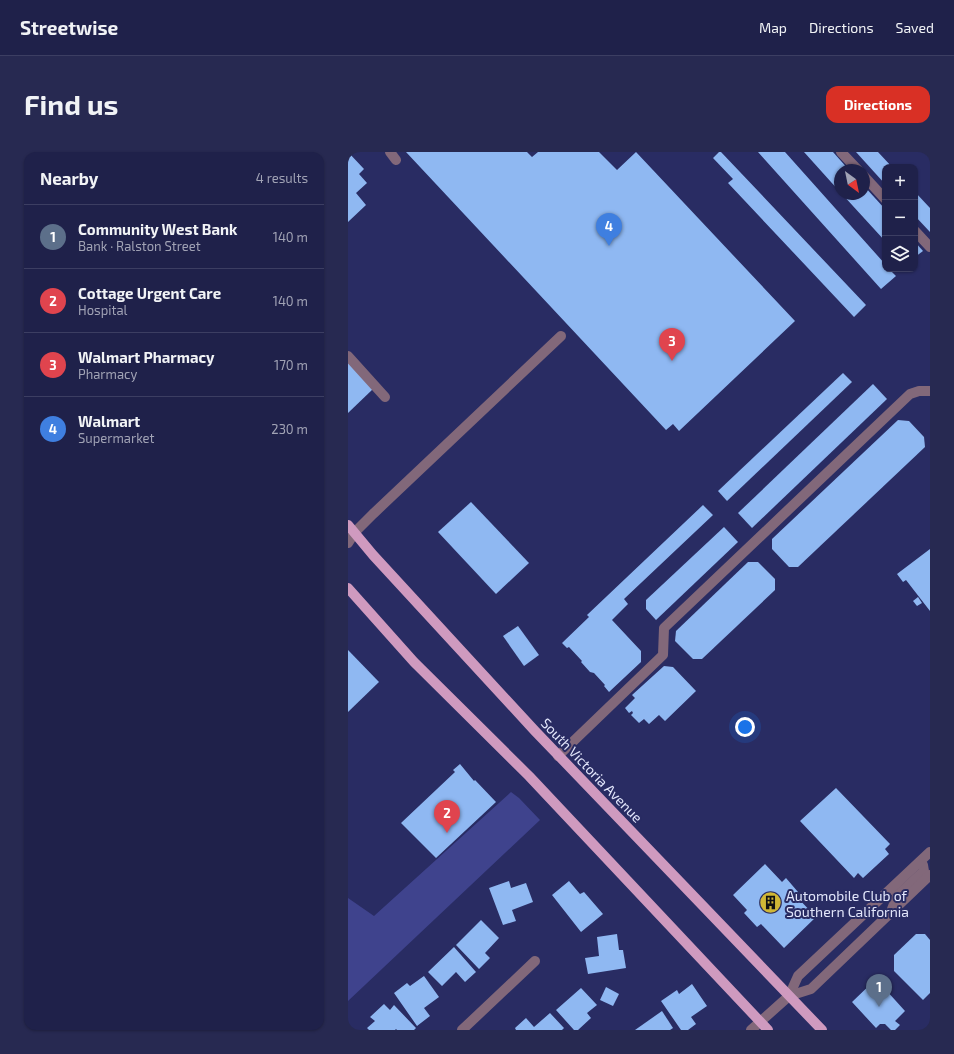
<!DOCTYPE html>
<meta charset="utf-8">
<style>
:root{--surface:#1f214a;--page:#272951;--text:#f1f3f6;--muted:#a1a3b5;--line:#3c3e62;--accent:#d93025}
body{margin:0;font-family:"Exo 2",sans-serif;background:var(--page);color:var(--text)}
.controls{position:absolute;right:12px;top:12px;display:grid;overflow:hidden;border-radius:8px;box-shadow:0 1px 3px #0004}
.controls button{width:36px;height:36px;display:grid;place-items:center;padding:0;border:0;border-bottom:1px solid var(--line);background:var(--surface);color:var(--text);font:20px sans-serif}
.compass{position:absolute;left:486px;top:12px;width:36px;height:36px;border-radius:50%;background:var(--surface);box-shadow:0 1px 3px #0004;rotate:147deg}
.you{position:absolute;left:397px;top:575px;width:14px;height:14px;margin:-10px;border:3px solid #fff;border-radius:50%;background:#1a73e8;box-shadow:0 0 0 6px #1a73e833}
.badge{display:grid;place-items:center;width:26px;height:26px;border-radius:50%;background:var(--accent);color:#fff;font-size:13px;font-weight:700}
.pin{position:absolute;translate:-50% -33px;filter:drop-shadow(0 1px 2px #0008)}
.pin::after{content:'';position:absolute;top:21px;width:14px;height:12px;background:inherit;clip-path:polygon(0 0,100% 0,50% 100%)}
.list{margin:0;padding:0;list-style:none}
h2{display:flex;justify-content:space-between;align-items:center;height:52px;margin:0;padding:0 16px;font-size:17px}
h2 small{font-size:13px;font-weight:400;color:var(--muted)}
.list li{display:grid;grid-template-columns:26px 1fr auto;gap:12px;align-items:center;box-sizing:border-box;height:64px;padding:0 16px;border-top:1px solid var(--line)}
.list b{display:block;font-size:15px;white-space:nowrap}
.list p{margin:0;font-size:13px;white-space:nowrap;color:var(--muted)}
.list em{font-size:13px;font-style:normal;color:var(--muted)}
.icon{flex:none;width:22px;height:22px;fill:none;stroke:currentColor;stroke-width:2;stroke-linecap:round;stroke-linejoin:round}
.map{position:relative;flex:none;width:582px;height:878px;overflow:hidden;border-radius:12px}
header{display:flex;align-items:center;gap:24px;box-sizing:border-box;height:56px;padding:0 20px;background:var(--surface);border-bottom:1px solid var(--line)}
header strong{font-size:19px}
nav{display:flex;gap:22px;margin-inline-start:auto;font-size:14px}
.intro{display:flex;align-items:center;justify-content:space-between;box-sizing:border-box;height:96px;padding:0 24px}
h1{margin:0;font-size:28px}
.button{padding:10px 18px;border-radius:12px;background:var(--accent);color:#fff;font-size:14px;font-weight:700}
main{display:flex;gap:24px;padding:0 24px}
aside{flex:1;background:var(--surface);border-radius:12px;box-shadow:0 1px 3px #0004}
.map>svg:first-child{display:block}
.green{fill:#3f438d}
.building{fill:#8fb8f2}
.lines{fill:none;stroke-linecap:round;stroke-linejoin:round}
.minor{stroke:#82687a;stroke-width:10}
.major{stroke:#cf9abf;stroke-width:10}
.labels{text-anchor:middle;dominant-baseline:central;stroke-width:4;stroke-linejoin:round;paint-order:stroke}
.street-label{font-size:14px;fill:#e2e6fb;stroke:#292c63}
.poi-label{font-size:14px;fill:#e2e6fb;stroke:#292c63;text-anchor:start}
</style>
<header>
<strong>Streetwise</strong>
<nav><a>Map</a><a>Directions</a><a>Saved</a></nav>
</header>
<div class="intro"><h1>Find us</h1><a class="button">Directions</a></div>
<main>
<aside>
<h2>Nearby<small>4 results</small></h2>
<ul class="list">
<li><span class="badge" style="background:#5c6f8a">1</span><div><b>Community West Bank</b><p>Bank · Ralston Street</p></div><em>140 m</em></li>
<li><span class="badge" style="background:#e0444e">2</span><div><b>Cottage Urgent Care</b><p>Hospital</p></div><em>140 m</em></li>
<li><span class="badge" style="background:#e0444e">3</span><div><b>Walmart Pharmacy</b><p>Pharmacy</p></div><em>170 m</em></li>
<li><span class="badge" style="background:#3f7fe0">4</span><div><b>Walmart</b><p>Supermarket</p></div><em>230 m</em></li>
</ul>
</aside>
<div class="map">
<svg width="582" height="878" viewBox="0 0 582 878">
<rect width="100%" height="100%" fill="#292c63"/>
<polygon class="green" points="163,640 171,646 192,668 0,849 0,746 26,764"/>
<g class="building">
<polygon points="0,0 16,17 11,22 19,31 8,41 18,53 0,70"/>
<polygon points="58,0 179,0 184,5 190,0 251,0 269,18 288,0 447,169 331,279 325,272 318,278"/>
<polygon points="371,0 373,0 518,153 506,165 380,31 385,27 365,6"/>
<polygon points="410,0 437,0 537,112 537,117 541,117 548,124 533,137"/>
<polygon points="456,0 485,0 501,18 492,18 492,40"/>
<polygon points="508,0 530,0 544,15 537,15 537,32"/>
<polygon points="516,34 537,57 537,89 494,42 516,42"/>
<polygon points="567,40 582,56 582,80 567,64"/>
<polygon points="567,90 575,99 567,105"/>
<polygon points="0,210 25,237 0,261"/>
<polygon points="495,221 504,230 379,349 370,339"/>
<polygon points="525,232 539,247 404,376 390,361"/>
<polygon points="550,268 561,269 576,285 577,295 450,415 441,415 424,397 424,387"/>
<polygon points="123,350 181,411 148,442 90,380"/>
<polygon points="355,353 365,363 276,447 280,452 264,468 293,499 293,510 261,540 256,534 257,533 246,521 242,520 233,510 234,509 221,495 219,496 214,491 241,465 239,463"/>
<polygon points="376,375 390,390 308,468 298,457 298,448"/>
<polygon points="582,397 582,459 558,428 555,430 549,422"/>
<polygon points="400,410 410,410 427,427 427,438 354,507 345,507 327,489 328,479"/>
<polygon points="570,445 574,451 569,454 565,449"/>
<polygon points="170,474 191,503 176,514 155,484"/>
<polygon points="0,498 31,530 0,560"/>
<polygon points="316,514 325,515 348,539 317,569 311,563 301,572 296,567 291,571 283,563 285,561 284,559 281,561 277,556 287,546 284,543"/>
<polygon points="112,612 126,629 127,628 148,650 88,706 53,671 107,620 105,618"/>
<polygon points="488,636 542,692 537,697 541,702 515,726 510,721 506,726 452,669"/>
<polygon points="417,712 434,730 438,726 450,740 447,743 468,765 436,796 413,772 409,775 396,761 399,758 385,743"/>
<polygon points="161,729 163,736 178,731 185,750 164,758 168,769 155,773 141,736"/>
<polygon points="221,729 232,742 236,740 255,762 233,780 204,743"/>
<polygon points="133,768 151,786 137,801 142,806 131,817 108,793"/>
<polygon points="269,782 271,798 275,798 278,816 240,822 237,806 251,804 249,785"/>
<polygon points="568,782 577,782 582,788 582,841 575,848 546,819 546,803"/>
<polygon points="106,795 128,820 117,830 108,820 94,834 80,820"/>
<polygon points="76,824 91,845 76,856 82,864 69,874 46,841 59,831 62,834"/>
<polygon points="528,827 557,859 547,869 552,873 547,878 543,878 537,872 532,872 528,876 504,850"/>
<polygon points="344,832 359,854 343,865 348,872 340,878 333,878 313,849 329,838 331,842"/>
<polygon points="258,835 271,842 265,854 252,848"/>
<polygon points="233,836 249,853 239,861 243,866 230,878 226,878 208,858"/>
<polygon points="36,852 42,858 46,853 68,876 66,878 49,878 48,877 47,878 21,878 19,876 27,869 22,865"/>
<polygon points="314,859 325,876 322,878 287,878"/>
<polygon points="202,861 216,876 214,878 168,878 167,876 178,866 186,875"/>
</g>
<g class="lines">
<g class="minor">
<polyline points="42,0 48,8"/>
<polyline points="493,0 510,18"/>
<polyline points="516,24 537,47"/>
<polyline points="567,79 582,95"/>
<polyline points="0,204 37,245"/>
<polyline points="0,391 7,380 25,362 213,184"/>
<polyline points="210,604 315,503 316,476 562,242 571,239 582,239"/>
<polyline points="544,757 549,744 576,719 575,713 572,710"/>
<polyline points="441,844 450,824 582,700"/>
<polyline points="114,878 187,809"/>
<polyline points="403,878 441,844 463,837 582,723"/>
</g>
<g class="major">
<polyline points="0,373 25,403 187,579 474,878"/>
<polyline points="0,436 66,510 181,624 420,878"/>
</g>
</g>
<defs>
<symbol id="building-disc" viewBox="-11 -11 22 22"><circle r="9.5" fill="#d0b736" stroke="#292c63"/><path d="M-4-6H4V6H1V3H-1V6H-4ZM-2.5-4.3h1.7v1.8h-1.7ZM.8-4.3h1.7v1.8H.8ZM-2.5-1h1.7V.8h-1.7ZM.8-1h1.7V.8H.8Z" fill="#111"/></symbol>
</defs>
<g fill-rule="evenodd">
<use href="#building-disc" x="410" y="738" width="25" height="25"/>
</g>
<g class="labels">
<g class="street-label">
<text transform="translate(244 618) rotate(46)">South Victoria Avenue</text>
</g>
<g class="poi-label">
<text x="438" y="743">Automobile Club of<tspan x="438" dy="16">Southern California</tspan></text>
</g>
</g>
</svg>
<div class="controls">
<button>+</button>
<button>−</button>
<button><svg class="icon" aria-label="layers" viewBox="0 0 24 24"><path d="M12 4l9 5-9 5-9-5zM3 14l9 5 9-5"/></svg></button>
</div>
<svg class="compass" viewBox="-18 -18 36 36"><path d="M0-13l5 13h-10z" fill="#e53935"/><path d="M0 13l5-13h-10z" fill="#a1a3b5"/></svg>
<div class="you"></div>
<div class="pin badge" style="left:531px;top:855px;background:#5c6f8a">1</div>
<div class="pin badge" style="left:99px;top:681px;background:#e0444e">2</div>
<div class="pin badge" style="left:324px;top:209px;background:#e0444e">3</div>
<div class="pin badge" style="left:261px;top:94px;background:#3f7fe0">4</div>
</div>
</main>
